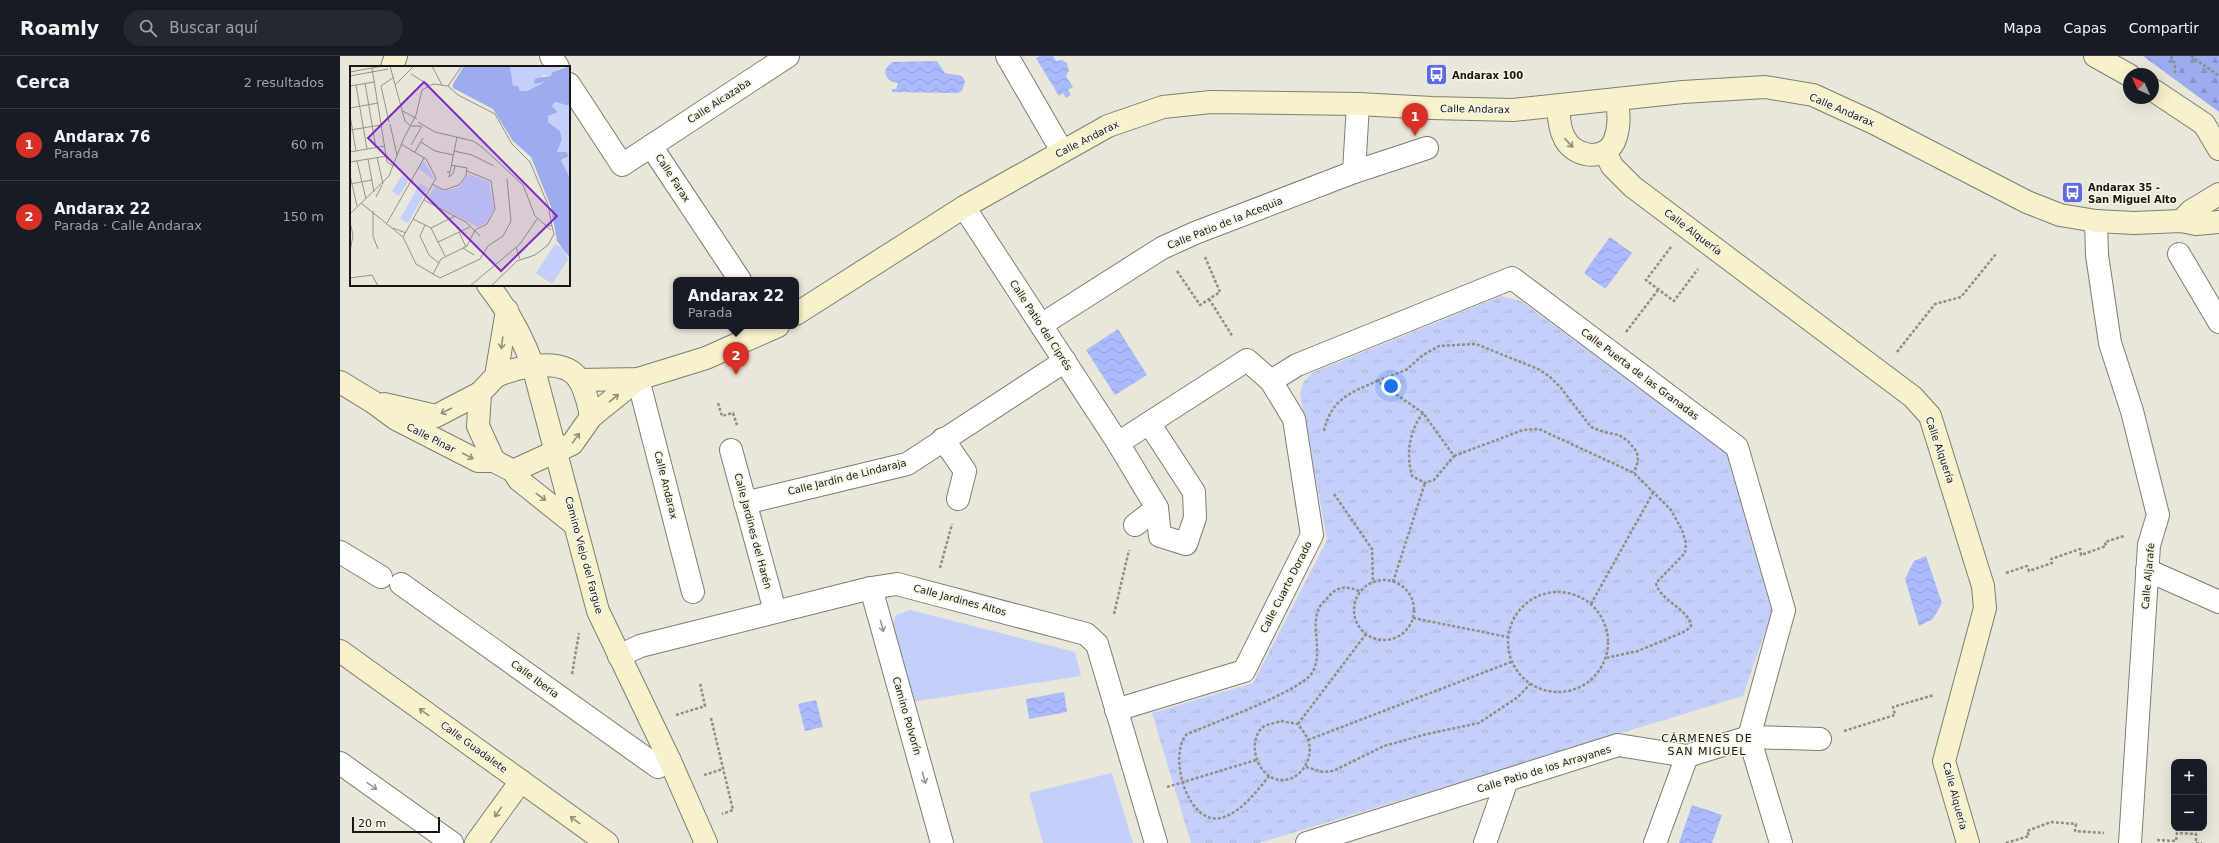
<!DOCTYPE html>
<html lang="es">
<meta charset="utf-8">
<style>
:root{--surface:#171b24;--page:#242831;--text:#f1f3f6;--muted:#9ea1a6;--line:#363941;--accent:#d93025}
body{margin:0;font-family:"DejaVu Sans",sans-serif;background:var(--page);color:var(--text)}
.controls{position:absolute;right:12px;bottom:12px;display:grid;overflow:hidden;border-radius:8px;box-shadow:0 4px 16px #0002}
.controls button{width:36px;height:36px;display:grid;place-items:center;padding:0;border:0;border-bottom:1px solid var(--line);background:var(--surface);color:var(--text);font:20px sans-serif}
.compass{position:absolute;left:1783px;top:12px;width:36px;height:36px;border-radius:50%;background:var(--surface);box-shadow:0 4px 16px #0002;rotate:315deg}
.scale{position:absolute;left:12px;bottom:10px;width:88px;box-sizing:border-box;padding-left:4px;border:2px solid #171612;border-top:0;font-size:11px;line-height:14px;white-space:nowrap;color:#171612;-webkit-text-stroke:3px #f6f5e7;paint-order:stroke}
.you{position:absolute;left:1051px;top:330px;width:14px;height:14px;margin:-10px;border:3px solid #fff;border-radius:50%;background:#1a73e8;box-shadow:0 0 0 6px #1a73e833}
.badge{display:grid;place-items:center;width:26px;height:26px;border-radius:50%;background:var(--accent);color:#fff;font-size:13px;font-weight:700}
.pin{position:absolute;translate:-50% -33px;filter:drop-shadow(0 1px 2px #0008)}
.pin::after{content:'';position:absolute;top:21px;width:14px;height:12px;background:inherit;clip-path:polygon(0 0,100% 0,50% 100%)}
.popup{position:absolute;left:333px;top:221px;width:126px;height:52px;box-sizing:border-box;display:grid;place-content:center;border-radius:8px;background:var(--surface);filter:drop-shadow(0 1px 3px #0005);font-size:13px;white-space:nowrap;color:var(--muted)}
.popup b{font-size:15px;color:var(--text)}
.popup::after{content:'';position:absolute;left:50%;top:100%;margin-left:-8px;border:8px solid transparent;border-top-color:var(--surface)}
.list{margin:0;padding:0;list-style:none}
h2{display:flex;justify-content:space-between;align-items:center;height:52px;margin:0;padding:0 16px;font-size:17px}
h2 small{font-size:13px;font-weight:400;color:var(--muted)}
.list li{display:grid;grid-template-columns:26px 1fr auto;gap:12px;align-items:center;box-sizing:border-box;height:72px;padding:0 16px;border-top:1px solid var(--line)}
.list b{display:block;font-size:15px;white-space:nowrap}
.list p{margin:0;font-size:13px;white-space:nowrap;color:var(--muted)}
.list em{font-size:13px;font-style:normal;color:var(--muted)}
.icon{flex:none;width:22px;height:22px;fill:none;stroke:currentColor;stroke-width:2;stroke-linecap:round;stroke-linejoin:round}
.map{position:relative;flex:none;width:1879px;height:787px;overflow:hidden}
header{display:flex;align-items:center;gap:24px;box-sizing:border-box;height:56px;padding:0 20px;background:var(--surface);border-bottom:1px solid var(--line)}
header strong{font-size:19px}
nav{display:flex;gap:22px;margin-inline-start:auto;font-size:14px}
.search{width:280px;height:36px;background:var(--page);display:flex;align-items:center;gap:10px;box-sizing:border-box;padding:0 14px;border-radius:22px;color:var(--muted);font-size:15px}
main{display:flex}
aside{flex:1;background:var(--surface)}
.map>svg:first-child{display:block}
.grass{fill:#c5d0fa}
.forest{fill:url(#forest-firs)}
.park{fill:url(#park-tufts)}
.water{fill:url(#water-waves)}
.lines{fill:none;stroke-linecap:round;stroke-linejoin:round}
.street-casing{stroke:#7f7d71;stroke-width:24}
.secondary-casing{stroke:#7f7d71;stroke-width:24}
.path{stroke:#908e85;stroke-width:2.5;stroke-dasharray:3 2;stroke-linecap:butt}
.street{stroke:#fff;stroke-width:22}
.secondary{stroke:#f7f1cc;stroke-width:22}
.oneway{stroke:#928e78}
.oneway2{stroke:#979694}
.labels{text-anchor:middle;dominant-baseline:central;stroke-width:3;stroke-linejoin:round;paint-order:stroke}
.poi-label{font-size:10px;font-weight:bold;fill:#171612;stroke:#f6f5e7;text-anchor:start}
.street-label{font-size:10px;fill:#171612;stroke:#f6f5e7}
.neighbourhood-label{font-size:11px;letter-spacing:1px;fill:#171612;stroke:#f6f5e7}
.inset-road{fill:none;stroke:#95938a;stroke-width:1}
.view{fill:#7b2cbf;fill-opacity:0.15;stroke:#7b2cbf;stroke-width:2}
.inset-edge{fill:none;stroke:#171612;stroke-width:2}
</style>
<header>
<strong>Roamly</strong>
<div class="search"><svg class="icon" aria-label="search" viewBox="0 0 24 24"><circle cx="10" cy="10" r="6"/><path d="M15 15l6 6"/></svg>Buscar aquí</div>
<nav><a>Mapa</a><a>Capas</a><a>Compartir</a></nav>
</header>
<main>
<aside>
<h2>Cerca<small>2 resultados</small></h2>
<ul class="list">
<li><span class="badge">1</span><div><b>Andarax 76</b><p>Parada</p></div><em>60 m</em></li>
<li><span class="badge">2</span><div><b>Andarax 22</b><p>Parada · Calle Andarax</p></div><em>150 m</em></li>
</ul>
</aside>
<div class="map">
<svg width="1879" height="787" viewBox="0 0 1879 787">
<defs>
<pattern id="forest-firs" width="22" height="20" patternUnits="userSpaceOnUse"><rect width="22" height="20" fill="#9dacee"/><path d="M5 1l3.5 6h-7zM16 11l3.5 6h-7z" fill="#8693cb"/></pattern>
<pattern id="park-tufts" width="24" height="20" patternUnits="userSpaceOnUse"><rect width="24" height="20" fill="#c5d0fa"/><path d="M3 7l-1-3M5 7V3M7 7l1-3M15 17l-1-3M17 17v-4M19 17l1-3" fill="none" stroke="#a8b2d5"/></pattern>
<pattern id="water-waves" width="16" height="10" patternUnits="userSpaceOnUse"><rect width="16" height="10" fill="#aabafc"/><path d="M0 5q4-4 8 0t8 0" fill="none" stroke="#929fd7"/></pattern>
</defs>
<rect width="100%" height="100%" fill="#e9e7da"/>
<g class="grass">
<polygon points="570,554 735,596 741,620 571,646 553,569 556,559"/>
<polygon points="772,717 793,787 703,787 689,737"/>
</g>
<polygon class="forest" points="1803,0 1879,0 1879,56"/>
<polygon class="park" points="1161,240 1181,245 1386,396 1432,556 1403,640 919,787 851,787 812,657 913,627 987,484 960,338 963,327 972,317"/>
<g class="water">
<polygon points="700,0 713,0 716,5 722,4 727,7 729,15 726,20 733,31 728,34 731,39 726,42 723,37 719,40 696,2"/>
<path d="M 597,5 L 605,17 L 622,20 L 625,26 L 622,35 L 617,37 L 552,36 L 552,33 L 556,33 L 558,27 C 544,25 541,13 553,6 Z"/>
<polygon points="1270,181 1292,197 1266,232 1264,232 1245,218 1245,215"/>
<polygon points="778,273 807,319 775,339 746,294"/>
<polygon points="1586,500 1602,547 1593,563 1579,570 1565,523 1574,505"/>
<polygon points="724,636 727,656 689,663 686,643"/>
<polygon points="476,644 483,671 465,675 458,648"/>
<polygon points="1352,749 1382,759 1372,787 1339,787"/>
</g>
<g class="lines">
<defs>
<g id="street">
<polyline points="211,0 218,11"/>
<polyline points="667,0 722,95"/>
<polyline points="229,28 282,109 311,90 400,224"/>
<polyline points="311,90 448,0"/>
<polyline points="1014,116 1018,48"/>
<polyline points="624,151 778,387 817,452 795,469"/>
<polyline points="1756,165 1757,199 1770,287 1792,355 1818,459 1809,489 1790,787"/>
<polyline points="1839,198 1879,266"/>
<polyline points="701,269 822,192 855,177 1014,116 1087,92"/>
<polyline points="298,323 353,536"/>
<polyline points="931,325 957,309 1172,222 1397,391 1444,554 1409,681 1441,787"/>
<polyline points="809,367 854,436 855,462 846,488 820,480 817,452"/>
<polyline points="603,383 625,415 618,443"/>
<polyline points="391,394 435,555"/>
<polyline points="405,447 567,408 725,305"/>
<polyline points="0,496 41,521"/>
<polyline points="1807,514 1879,546"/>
<polyline points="61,528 318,711 330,705"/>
<polyline points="531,532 602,787"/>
<polyline points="279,600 300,590 531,532 557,528 746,578 757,588 816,787"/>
<polyline points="776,654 904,615 972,479 954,363 931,325 907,304 778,387"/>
<polyline points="0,707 112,787"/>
<polyline points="967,787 1278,689 1347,700 1409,681 1480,683"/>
<polyline points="1145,787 1167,724"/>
<polyline points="1315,787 1347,700"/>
</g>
<g id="secondary">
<polyline points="1755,0 1789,19"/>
<polyline points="52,11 56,0"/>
<polyline points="1813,34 1864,68 1879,93"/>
<path d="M 1218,51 C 1219,60 1219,72 1224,81 C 1232,100 1263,107 1274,86 C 1280,72 1279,59 1277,44"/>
<polyline points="1265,96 1272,110 1293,131 1573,341 1590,360 1643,530 1645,552 1604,705 1628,787"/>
<polyline points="1841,165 1851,155 1879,138"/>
<path d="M 148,229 C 168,254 182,280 193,310 L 258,555 L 330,705 L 366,787"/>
<polyline points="167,254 156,320 140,337 138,370 154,405 173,415 179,424 234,468"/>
<polyline points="456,258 624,151 768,70 823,51 871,46 1018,48 1092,52 1173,54 1343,36 1425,31 1473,39 1534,67 1687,146 1720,159 1756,165 1794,167 1841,165 1856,168 1879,166"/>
<path d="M 156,320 C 178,311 225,299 240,325 C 246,337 249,349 251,361"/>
<polyline points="239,324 298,323 366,302 438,270"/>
<polyline points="0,326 33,346 56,363 138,405 154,405"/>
<polyline points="44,348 96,360 140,337"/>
<polyline points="173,415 232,388 251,361 298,323"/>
<polyline points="0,595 267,787"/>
<polyline points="136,787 181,725"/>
</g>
</defs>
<use href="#street" class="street-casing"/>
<use href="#secondary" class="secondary-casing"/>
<g class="path">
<polyline points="1831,0 1835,8 1835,17"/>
<polyline points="1851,0 1879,20"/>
<polyline points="1331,191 1306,224 1334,245 1358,213"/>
<polyline points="837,215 860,249 880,236 865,201"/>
<polyline points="869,243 893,281"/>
<polyline points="1286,276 1318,234"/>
<polyline points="1557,296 1595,248 1621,241 1656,198"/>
<polyline points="1037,325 1066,314 1083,299 1099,290 1136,288 1198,313 1209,320 1221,332 1251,371 1264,376 1279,379 1288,385 1297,396 1298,405 1294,417"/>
<polyline points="378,347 382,360 393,357 397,369"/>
<path d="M 984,375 C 991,343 1010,337 1037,325 L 1083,357 L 1114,400 L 1094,424 L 1085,427 L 1072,420 C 1066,398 1069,375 1083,357"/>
<path d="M 1114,400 L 1183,374 L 1199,373 L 1294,417 L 1331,454 L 1342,474 L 1346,487 L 1345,497 L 1316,527 C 1319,544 1350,554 1351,570 L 1346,575 L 1298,595 L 1266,602"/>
<polyline points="994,438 1032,493 1033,527"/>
<polyline points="600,512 612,468"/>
<polyline points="1666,517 1687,510 1689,515 1712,507 1711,503 1740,493 1741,499 1766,490 1765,486 1784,480"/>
<circle cx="1044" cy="554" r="30"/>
<polyline points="1053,526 1085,427"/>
<circle cx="1218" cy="586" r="50"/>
<polyline points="1251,548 1314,435"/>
<polyline points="774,558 789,494"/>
<polyline points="1073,562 1168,581"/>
<polyline points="232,618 239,577"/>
<polyline points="336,659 365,650 360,627"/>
<polyline points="371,662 393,754 382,758"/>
<path d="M 941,665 L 958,668 C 961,673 966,678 968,684 C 975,702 960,726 940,724 C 917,722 906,685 923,671 C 927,668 936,667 941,665 Z"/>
<polyline points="958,668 1026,578"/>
<polyline points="1504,675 1555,659 1553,651 1594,639"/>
<polyline points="968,684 1171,606"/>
<polyline points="966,711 983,716 993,715 1044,690 1087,678 1139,667 1178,641 1190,628"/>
<polyline points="364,719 383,713"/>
<path d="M 929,720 C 917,735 903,754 884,761 C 848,774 827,698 847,678 C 871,668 961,635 972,617 C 984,597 970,571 979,552 C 981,548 986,544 989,540 C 999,529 1008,530 1021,536"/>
<polyline points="827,731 916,704"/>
<polyline points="1817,784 1836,785 1837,777 1856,778 1856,787 1862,787"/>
<polyline points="1666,787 1689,780 1687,775 1711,766 1736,768 1735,775 1764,777"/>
</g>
<use href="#street" class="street"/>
<use href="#secondary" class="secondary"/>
</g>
<defs><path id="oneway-shaft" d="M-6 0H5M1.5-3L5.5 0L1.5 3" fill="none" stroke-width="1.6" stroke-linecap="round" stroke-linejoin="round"/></defs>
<g class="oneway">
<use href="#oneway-shaft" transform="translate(1229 87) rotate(47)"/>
<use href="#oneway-shaft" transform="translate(162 287) rotate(97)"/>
<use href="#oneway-shaft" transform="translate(274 342) rotate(-40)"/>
<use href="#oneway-shaft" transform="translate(106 355) rotate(153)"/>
<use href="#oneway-shaft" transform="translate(236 382) rotate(-54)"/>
<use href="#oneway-shaft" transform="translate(128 400) rotate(27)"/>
<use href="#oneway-shaft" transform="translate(201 441) rotate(37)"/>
<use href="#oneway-shaft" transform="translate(84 656) rotate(-144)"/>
<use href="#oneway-shaft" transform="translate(158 756) rotate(125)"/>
<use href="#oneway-shaft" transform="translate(235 764) rotate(-144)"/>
</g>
<g class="oneway2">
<use href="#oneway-shaft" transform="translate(542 570) rotate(75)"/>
<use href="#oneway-shaft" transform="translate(584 722) rotate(74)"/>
<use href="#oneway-shaft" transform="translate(32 730) rotate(35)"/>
</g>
<defs>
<symbol id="bus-square" viewBox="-11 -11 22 22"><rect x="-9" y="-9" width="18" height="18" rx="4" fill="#5c6be2" stroke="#f6f5e7"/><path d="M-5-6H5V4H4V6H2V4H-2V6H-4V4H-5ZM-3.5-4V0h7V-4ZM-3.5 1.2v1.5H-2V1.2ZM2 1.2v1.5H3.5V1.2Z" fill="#fff"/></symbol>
</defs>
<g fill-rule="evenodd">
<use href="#bus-square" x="1084" y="6" width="25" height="25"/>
<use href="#bus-square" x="1720" y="124" width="25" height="25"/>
</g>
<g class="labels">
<g class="poi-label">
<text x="1112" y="19">Andarax 100</text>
<text x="1748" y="131">Andarax 35 -<tspan x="1748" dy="12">San Miguel Alto</tspan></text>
</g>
<g class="street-label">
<text transform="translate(379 45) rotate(-33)">Calle Alcazaba</text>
<text transform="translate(1135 53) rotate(1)">Calle Andarax</text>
<text transform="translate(1502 54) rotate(23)">Calle Andarax</text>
<text transform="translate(747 83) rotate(-27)">Calle Andarax</text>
<text transform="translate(333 122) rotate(57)">Calle Farax</text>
<text transform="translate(885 167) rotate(-22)">Calle Patio de la Acequia</text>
<text transform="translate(1353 176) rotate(37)">Calle Alquería</text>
<text transform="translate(701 269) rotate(57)">Calle Patio del Ciprés</text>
<text transform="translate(1300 318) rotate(37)">Calle Puerta de las Granadas</text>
<text transform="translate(91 382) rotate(27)">Calle Pinar</text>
<text transform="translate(1600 394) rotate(71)">Calle Alquería</text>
<text transform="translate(507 421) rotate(-14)">Calle Jardín de Lindaraja</text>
<text transform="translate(326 429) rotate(76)">Calle Andarax</text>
<text transform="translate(413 475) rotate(75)">Calle Jardines del Harén</text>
<text transform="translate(244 499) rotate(75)">Camino Viejo del Fargue</text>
<text transform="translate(1808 520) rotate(-85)">Calle Aljarafe</text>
<text transform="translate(946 531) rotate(-63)">Calle Cuarto Dorado</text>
<text transform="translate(620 544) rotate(15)">Calle Jardines Altos</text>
<text transform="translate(195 623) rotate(36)">Calle Iberia</text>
<text transform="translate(567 660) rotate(74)">Camino Polvorín</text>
<text transform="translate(134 691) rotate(36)">Calle Guadalete</text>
<text transform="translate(1204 713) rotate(-17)">Calle Patio de los Arrayanes</text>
<text transform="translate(1615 740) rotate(75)">Calle Alquería</text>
</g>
<g class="neighbourhood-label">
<text x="1367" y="682">CÁRMENES DE<tspan x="1367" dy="13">SAN MIGUEL</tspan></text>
</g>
</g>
<g transform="translate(10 10)">
<rect width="220" height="220" fill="#e9e7da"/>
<path d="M 160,0 L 215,0 L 202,6 L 201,10 L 193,9 L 185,18 L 196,16 L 177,25 L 170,25 L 163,20 ZM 205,36 L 220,40 L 220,112 L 211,94 L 216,93 L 207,86 L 212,73 L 210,65 L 198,56 L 198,50 L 208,46 L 202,40 ZM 73,95 L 84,111 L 82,113 L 68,102 ZM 52,109 L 59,114 L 49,130 L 42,125 ZM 70,117 L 78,122 L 58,157 L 50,153 ZM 205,178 L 215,183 L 218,194 L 202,218 L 186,207 Z" fill="#c5d0fa"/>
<path d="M 114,0 L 160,0 L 163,20 L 168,20 L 170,25 L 177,25 L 195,16 L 185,18 L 184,14 L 187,12 L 201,10 L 202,6 L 220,0 L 220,40 L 205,36 L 202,40 L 208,46 L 198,50 L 198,56 L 210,65 L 212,73 L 207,86 L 216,86 L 219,90 L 211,94 L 220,112 L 220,192 L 207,175 L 201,141 L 181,91 L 163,75 L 143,43 L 103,22 L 103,18 Z" fill="#9dacee"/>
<path d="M 119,108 L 139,116 L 144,143 L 136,157 L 128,161 L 77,134 L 85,120 L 94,125 L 109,121 Z" fill="#c5d0fa"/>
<path class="inset-road" d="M 40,0 L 55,55 L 61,60 L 71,60M 82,0 L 92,19M 22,2 L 37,96 L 43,100M 0,6 L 33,0M 61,8 L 79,19M 0,10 L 38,3M 15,17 L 26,82M 46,18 L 64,0M 6,19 L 17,83M 0,20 L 24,16M 98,20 L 108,29 L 145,48 L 162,78 L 180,96 L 198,139 L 202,160M 0,42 L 28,37M 53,45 L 67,53M 0,49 L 6,85M 39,56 L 31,20 L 44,11M 68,56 L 85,66 L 123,75 L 132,81 L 173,119 L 185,150 L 201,164M 40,58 L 47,89M 0,64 L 31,59M 71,76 L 85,85 L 103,89M 51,78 L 76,93 L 86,112 L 53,171M 61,79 L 72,60M 104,85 L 122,89 L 144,100M 0,86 L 35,80M 65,86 L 73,72M 27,91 L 33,118M 18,93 L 24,126M 7,95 L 16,133M 0,96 L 37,90M 97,106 L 100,106 L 107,71M 100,106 L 99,111 L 103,108 L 105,100M 0,109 L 7,140M 0,118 L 22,114M 82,118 L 94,124 L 109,119 L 116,110 L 117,102 L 101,99M 26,131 L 32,119M 74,134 L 116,156 L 130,170M 11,137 L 53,171M 23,145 L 23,170 L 28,183M 0,148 L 39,110 L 53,74 L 66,49 L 72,24 L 83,18 L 98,20 L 112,0M 63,153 L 81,162 L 95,190M 0,156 L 3,169 L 0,186M 37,157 L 74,92M 75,159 L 70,170 L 79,189 L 89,197M 43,162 L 56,167M 81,162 L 105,150M 109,166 L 116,181M 53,171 L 66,198 L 90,212 L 130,193 L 138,180 L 153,170 L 161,155 L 157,113M 88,176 L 120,161M 166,181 L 170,193M 113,182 L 124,189M 83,208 L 91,193 L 117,180 L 125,164 L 137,158 L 145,143 L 141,115 L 117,105M 0,212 L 22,209 L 28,220M 120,220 L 170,178 L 187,153M 141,220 L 167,195 L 185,189 L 198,179 L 204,168 L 202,160 L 198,159"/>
<path class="view" d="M 74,16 L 207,150 L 151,205 L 18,72 Z"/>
<rect width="220" height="220" class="inset-edge"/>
</g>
</svg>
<div class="controls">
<button>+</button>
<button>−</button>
</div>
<svg class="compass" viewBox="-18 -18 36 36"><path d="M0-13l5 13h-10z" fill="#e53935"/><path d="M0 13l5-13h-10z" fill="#9ea1a6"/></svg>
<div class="scale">20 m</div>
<div class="you"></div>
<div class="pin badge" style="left:1075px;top:80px">1</div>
<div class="pin badge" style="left:396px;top:319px">2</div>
<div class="popup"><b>Andarax 22</b>Parada</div>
</div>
</main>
